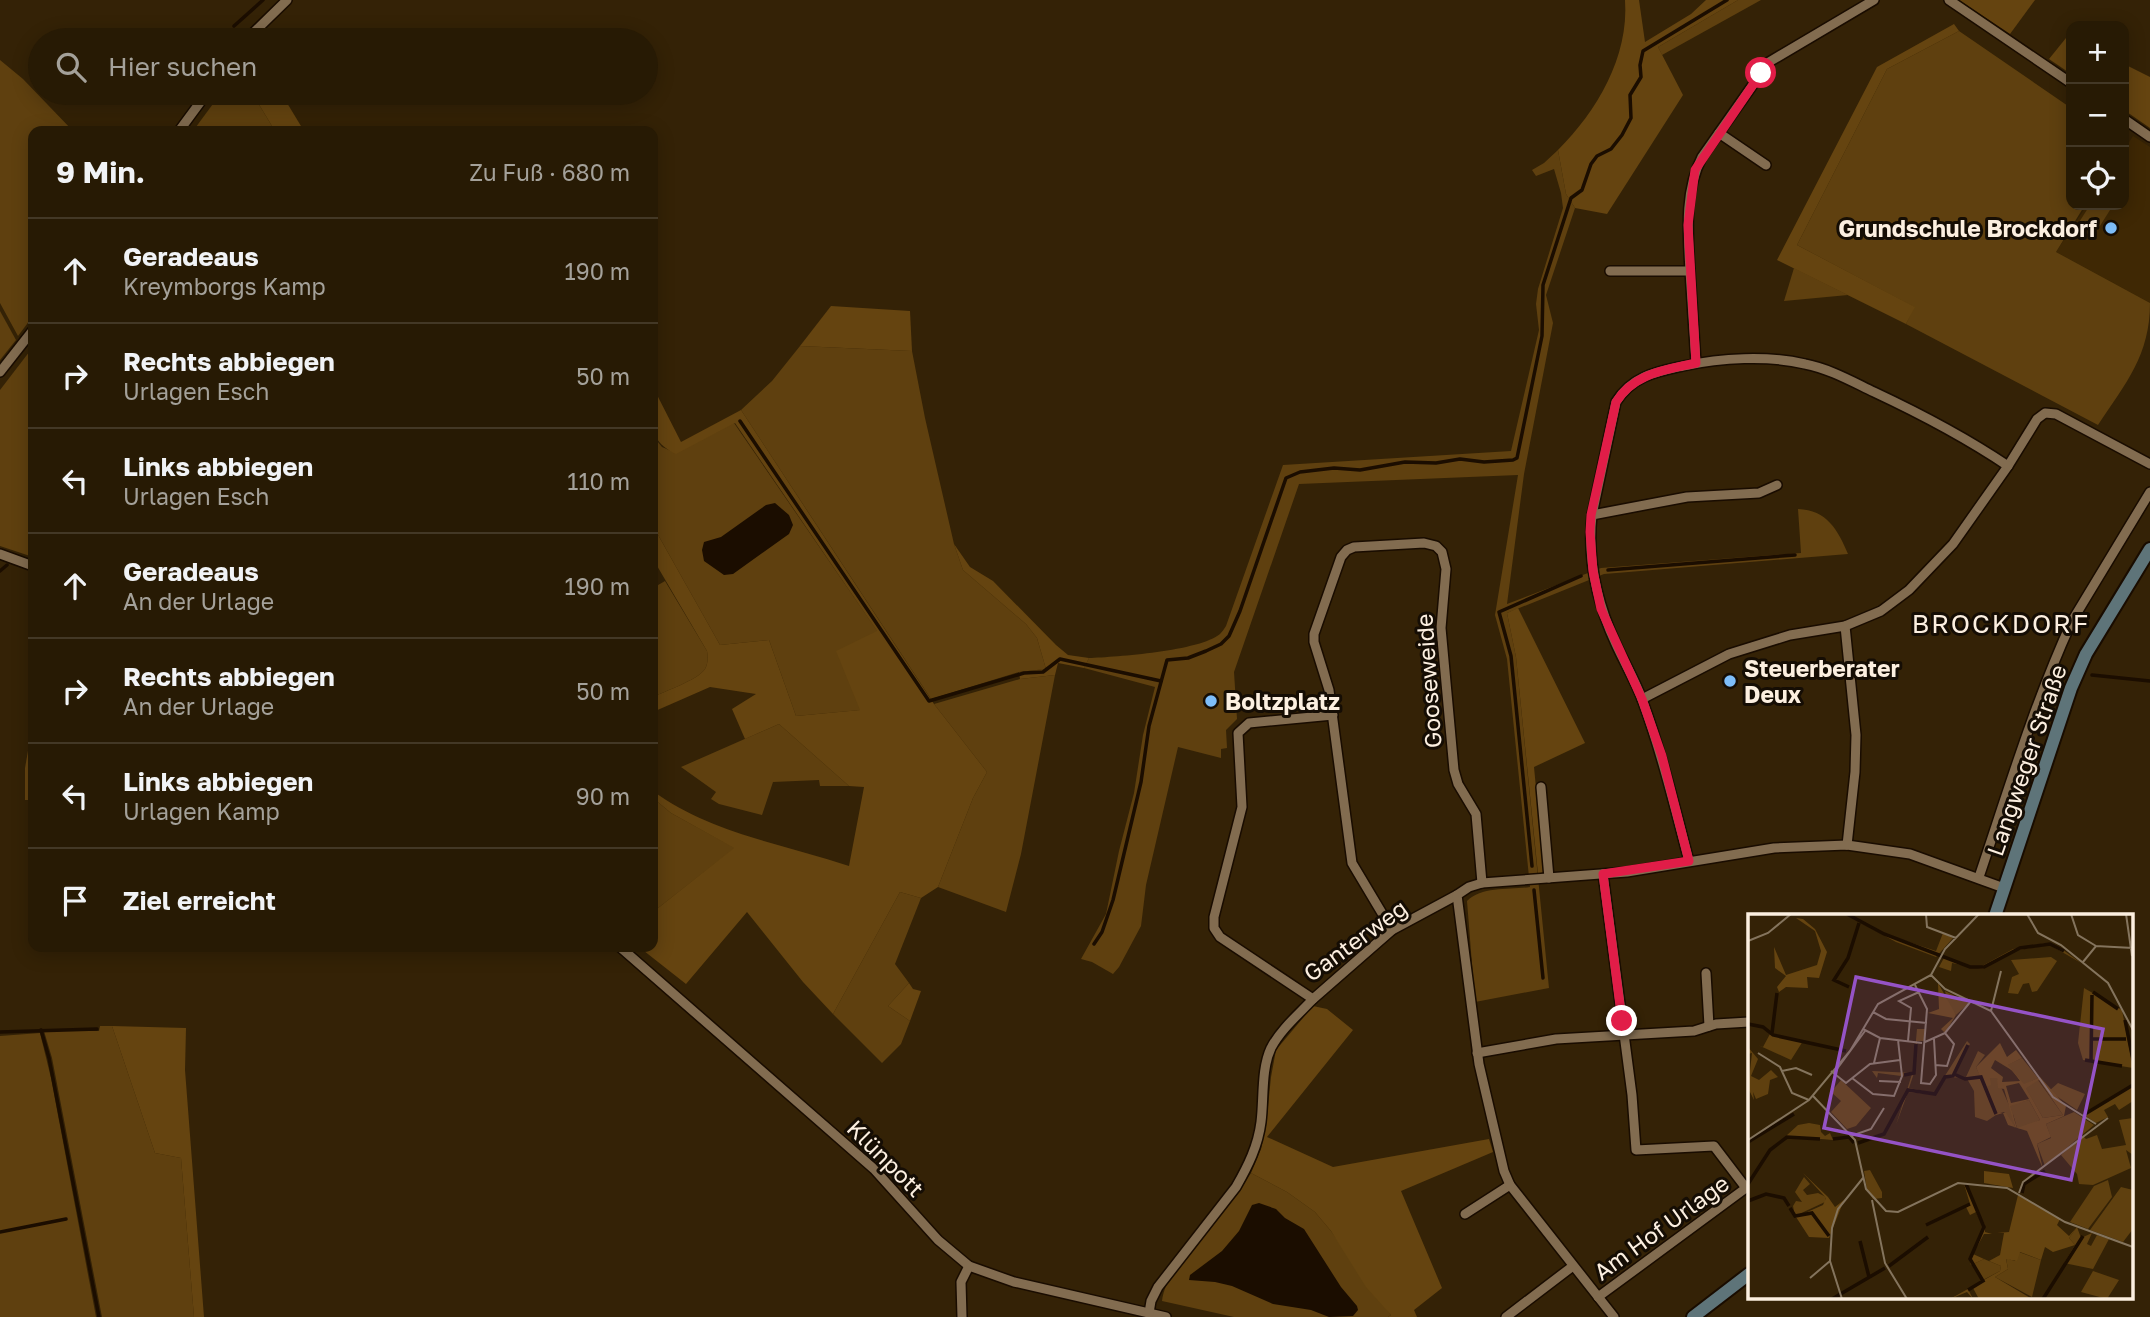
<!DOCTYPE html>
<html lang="de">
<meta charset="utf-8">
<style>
:root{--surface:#271a04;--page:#2f230e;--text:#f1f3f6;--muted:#a4a19a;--line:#433826}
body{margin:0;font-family:"Golos Text",sans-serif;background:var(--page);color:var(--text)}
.controls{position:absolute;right:21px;top:21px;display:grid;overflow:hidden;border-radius:14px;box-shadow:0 4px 18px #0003}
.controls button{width:63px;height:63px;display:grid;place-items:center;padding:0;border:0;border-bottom:2px solid var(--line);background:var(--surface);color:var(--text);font:35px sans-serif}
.stop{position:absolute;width:21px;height:21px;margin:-16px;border:5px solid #e11d48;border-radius:50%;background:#fff}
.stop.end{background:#e11d48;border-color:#fff;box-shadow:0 2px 7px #0008}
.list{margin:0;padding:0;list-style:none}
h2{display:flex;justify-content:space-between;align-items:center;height:91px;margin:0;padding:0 28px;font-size:30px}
h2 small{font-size:23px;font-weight:400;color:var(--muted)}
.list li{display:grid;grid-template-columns:46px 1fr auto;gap:21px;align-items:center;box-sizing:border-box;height:105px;padding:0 28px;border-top:2px solid var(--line)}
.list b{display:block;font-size:26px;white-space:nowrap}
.list p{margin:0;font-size:23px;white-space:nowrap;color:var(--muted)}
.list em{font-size:23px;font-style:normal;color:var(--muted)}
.icon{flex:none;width:38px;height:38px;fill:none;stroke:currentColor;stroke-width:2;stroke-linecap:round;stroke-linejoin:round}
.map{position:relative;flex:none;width:2150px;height:1317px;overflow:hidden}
.search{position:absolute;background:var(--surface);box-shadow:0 4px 18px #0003;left:28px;top:28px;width:630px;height:77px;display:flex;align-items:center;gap:18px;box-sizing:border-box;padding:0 24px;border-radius:38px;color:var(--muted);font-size:26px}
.panel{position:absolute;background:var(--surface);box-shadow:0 4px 18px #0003;left:28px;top:126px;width:630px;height:826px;border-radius:14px}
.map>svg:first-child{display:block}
.built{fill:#3f2804}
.green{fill:#5f400f}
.forest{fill:#654410}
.water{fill:#1b0d00}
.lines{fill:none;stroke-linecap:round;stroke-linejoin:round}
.stream{stroke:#1b0d00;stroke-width:3.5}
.street-casing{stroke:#190c00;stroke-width:12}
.secondary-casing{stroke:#190c00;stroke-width:16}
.street{stroke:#826c50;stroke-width:9}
.secondary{stroke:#5e7479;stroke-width:12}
.route{stroke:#e11d48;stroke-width:9}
.poi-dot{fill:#7ebef9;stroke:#150d04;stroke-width:2.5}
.labels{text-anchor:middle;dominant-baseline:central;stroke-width:6;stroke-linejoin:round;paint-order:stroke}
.poi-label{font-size:23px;font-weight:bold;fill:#fcefe0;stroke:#150d04;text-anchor:start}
.street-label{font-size:23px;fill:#fcefe0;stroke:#150d04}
.quarter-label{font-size:26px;letter-spacing:2px;fill:#fcefe0;stroke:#150d04}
.inset-river{fill:none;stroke:#1b0d00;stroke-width:3.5}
.inset-road{fill:none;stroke:#84745d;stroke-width:2}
.view{fill:#9553c6;fill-opacity:0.15;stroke:#9553c6;stroke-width:3.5}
.inset-edge{fill:none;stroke:#fcefe0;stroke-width:3.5}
</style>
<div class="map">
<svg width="2150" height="1317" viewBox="0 0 2150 1317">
<rect width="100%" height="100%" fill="#342206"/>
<polygon class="built" points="2133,136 2150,147 2150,303 2056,252 2087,205 2124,205 2124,150"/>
<g class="green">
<polygon points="1738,0 1761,0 1662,55 1658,47"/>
<path d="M 1959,31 L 2071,108 L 2071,205 L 2085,205 L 2056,252 L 2150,303 C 2150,355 2126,383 2098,425 L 1906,324 L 1914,307 L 1797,245 L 1887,69 Z"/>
<polygon points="0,60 23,79 73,131 33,131 33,316 18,336 0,303"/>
<polygon points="221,93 252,93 275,131 193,131"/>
<path d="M 1558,150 L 1566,194 L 1575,208 L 1546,295 L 1553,323 L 1524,474 L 1507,604 L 1601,568 L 1801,553 L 1798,509 C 1827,510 1838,530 1848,554 L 1604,574 L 1507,613 L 1516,657 L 1549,988 L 1475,1002 L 1467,901 C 1482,886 1510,890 1530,887 L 1507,659 L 1495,615 L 1518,475 L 1299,484 L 1234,672 L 1237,719 L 1226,730 L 1227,748 L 1221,749 L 1221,758 L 1178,747 L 1146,885 L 1141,926 L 1119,967 L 1113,974 L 1092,962 L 1081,959 L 1106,914 L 1119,851 L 1134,793 L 1143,735 L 1155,687 L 1084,668 L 1089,658 C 1116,657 1200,651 1220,634 C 1222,632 1224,629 1226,626 L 1283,465 L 1511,451 L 1539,330 L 1536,304 L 1538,289 L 1563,208 L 1561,193 L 1554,169 L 1536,176 L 1532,170 L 1544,163 Z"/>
<polygon points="2090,205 2101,205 2110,210 2093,237 2076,227"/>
<polygon points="1794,268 1848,295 1784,301"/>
<polygon points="0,311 16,340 0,360"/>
<polygon points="800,346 912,351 925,418 954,544 963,570 1026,624 1037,638 1046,669 1019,672 931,699 741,410 772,381"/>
<polygon points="33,347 33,557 0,546 0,390"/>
<polygon points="734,423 878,632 861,710 796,716 769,640 720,645 653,526 653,436 662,447 676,453"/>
<path d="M 665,581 L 707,651 C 708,657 708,664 705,669 C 698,680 665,691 653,697 L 653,588 Z"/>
<polygon points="1055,675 1021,854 1006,912 938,887 973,798 987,772 934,704 1020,679"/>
<polygon points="779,724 849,786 820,786 819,780 773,782 762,815 719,804 711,799 716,792 681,767"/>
<polygon points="653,798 671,813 735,848 653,912"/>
<polygon points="900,892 921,898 895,964 909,983 888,1006 910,1021 901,1044 882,1063 833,1014"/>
<polygon points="100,1026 112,1026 155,1153 181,1158 194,1317 102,1317 52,1058 44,1031 99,1031"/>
<polygon points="40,1033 51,1078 96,1317 0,1317 0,1036"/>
<path d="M 1251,1173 L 1287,1192 L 1315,1212 L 1331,1231 L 1391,1315 L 1388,1317 L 1234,1317 L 1162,1301 C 1165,1273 1194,1249 1211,1228 C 1225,1210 1239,1192 1251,1173 Z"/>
</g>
<g class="forest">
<path d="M 1625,0 L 1639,0 L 1645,42 L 1691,14 L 1706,0 L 1738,0 L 1658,47 L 1683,95 L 1607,214 L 1575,208 L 1566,194 L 1558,150 C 1597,111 1629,57 1625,0 Z"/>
<polygon points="1959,0 2035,0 2010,34"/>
<polygon points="1954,24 1959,31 1887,69 1797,245 1915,307 1906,324 1777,260 1877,67"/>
<polygon points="2066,38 2071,40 2071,74 2049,59"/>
<polygon points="2124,64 2150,77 2150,128 2124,110"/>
<polygon points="252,93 281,93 304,131 275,131"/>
<polygon points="831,306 910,311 912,351 800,346"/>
<path d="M 653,387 L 681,442 L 741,410 L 934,704 L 987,772 L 973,798 L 938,887 L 921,898 L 900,892 L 833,1014 L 803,982 L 747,912 L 686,984 L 639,947 L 653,947 L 653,912 L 734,848 L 671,813 L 653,798 L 653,791 C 710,833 783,844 849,866 L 864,787 L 849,786 L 779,724 L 745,739 L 732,709 L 756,694 L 710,687 L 653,712 L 653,697 C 665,691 698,680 705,669 C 708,664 708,657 707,651 L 653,559 L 653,526 L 720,645 L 769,640 L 796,716 L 860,710 L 836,651 L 877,631 L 735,423 L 676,454 C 644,439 653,418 653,387 Z"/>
<polygon points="954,544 970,567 993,581 1056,645 1068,655 1089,658 1084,668 1058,663 1055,675 1020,679 1019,672 1046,669 1037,638 1026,624 963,570"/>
<polygon points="1518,608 1585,743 1534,767 1544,872 1538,874 1516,657 1507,613"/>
<polygon points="29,745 33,746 33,800 25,800 25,768"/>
<polygon points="909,983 913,989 921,991 910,1021 888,1006"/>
<polygon points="1313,1006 1327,1009 1353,1030 1267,1137 1333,1167 1489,1139 1493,1152 1401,1191 1442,1288 1414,1310 1417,1317 1388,1317 1391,1315 1366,1287 1331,1231 1315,1212 1287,1192 1251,1173 1261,1149 1266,1126 1271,1077 1276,1050"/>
<polygon points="112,1026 186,1028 185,1070 204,1317 194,1317 181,1158 155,1153"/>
</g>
<g class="water">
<polygon points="775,503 789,515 793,525 789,534 733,574 724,575 704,561 702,550 704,542 721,537 766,505"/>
<polygon points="1259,1203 1276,1209 1285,1218 1304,1229 1341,1287 1357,1306 1358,1310 1353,1316 1329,1317 1311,1310 1273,1304 1232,1286 1215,1282 1189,1280 1190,1275 1222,1251 1239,1231 1252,1205"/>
</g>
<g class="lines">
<g class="stream">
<polyline points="234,26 263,0"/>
<polyline points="740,421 929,701 1024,673 1043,672 1060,659 1161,681"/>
<polyline points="1608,570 1795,555"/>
<polyline points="0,571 7,565"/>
<polyline points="2092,675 2150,681"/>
<polyline points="1532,866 1511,656 1499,612 1581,576"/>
<polyline points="1534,890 1543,978"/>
<polyline points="1094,944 1102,932 1113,900 1141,782 1149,726 1167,660 1188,658 1206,651 1221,644 1229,636 1240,611 1286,478 1300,472 1334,468 1360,470 1405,462 1436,463 1460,459 1484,462 1513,460 1517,458 1542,336 1543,285 1571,198 1582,190 1591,164 1597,156 1611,149 1622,135 1631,118 1630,95 1641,77 1640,65 1643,51 1727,0"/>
<polyline points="41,1030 49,1058 99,1317"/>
<polyline points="0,1032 97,1029"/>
<polyline points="0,1232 66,1219"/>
</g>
<defs>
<g id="street">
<polyline points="1949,0 2071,83"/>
<polyline points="246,40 287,0"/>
<polyline points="2124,119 2150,137"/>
<polyline points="179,131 207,93"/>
<polyline points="1719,133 1766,165"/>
<polyline points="1610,271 1690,271 1696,363"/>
<path d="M 1690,271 C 1688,233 1684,192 1702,157 L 1769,62 L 1874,0"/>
<polyline points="0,372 33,330"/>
<polyline points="1592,515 1687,497 1759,493 1777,485"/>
<polyline points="0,554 33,566"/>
<polyline points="1845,626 1856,735 1855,772 1847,845"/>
<polyline points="1642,699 1729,654 1790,635 1845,626 1881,611 1909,590 1953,544 2008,466 2037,419 2045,413 2056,414 2150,464"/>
<polyline points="1333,715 1249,723 1238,733 1242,807 1214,917 1214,928 1220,937 1313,999 1392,930 1457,895"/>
<polyline points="1541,787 1549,878"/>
<path d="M 1689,861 C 1675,808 1662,754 1643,702 C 1636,682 1625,664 1616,644 C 1597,603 1587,560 1592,515 L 1616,402 C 1632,376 1656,372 1683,366 C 1721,358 1767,355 1805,364 C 1830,369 1851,381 1874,392 C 1921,414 1965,437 2008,466"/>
<path d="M 1979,877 C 2008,791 2034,704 2072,621 L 2150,492"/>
<polyline points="1392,930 1352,863 1329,690 1314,642 1314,634 1341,557 1347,550 1354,547 1424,543 1436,546 1442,552 1446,569 1441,628 1454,770 1458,784 1476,814 1482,883"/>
<polyline points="620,947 874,1169 938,1240 969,1266 1014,1282 1166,1317"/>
<polyline points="1706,973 1709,1026"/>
<polyline points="1477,1053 1556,1039 1694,1031 1716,1024 1749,1022"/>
<polyline points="1465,1214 1510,1185"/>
<polyline points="1598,1297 1746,1188 1714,1146 1636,1150 1632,1095 1603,874"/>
<path d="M 1149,1313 L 1151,1301 L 1158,1287 L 1236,1187 C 1248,1166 1258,1146 1261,1122 C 1264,1099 1261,1069 1271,1048 C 1281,1029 1299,1014 1313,999"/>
<polyline points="962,1317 961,1282 969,1266"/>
<polyline points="1506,1317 1573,1266"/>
<polyline points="1614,1317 1510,1185 1504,1171 1479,1064 1457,895 1469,887 1482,883 1627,872 1774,848 1847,845 1910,854 2004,888"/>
</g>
<g id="secondary">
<polyline points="1995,916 2071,688 2086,654 2150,549"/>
<polyline points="1693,1317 1749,1274"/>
</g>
</defs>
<use href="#street" class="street-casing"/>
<use href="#secondary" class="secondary-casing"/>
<use href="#street" class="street"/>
<use href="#secondary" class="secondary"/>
</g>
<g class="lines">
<path class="route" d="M 1622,1021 L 1603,874 L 1689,861 L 1662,756 L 1642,699 L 1601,609 L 1593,571 L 1590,532 L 1591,515 L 1616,402 C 1634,373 1665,370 1696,363 L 1688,225 L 1695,170 L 1761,73"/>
</g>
<g class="poi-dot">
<circle cx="2111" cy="228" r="7"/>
<circle cx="1730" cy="681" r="7"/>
<circle cx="1211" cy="701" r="7"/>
</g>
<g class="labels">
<g class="poi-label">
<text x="2097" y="228" text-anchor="end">Grundschule Brockdorf</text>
<text x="1744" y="668">Steuerberater<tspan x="1744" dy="26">Deux</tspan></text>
<text x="1225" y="701">Boltzplatz</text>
</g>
<g class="street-label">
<text transform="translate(1428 681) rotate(-94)">Gooseweide</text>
<text transform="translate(2026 760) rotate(-71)">Langweger Straße</text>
<text transform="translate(1355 940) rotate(-36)">Ganterweg</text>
<text transform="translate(886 1158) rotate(45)">Klünpott</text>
<text transform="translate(1661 1227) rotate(-36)">Am Hof Urlage</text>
</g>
<g class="quarter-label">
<text x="2001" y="623">BROCKDORF</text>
</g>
</g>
<g transform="translate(1748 914)">
<rect width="385" height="385" fill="#342206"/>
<path d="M 97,0 L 134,19 L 188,37 L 195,19 L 205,24 L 188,43 L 148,28 ZM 298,29 L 311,33 L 333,49 L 302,31 L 264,37 L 235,55 L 204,49 L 203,57 L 191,53 L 197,42 L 219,52 L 234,52 L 265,35 ZM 303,43 L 309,47 L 289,77 L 284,78 L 281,69 L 275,70 L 270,80 L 260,79 L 264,63 L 271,60 L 263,46 ZM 336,74 L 374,96 L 385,154 L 335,146 L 330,129 ZM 197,77 L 221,89 L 208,101 L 200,92 ZM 169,115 L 178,115 L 176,127 L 169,127 L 166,159 L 161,174 L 186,179 L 219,127 L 222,130 L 207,159 L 215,163 L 198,164 L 187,181 L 160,178 L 148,211 L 164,160 L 153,162 L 130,159 L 129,164 L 124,157 L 165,159 ZM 22,120 L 24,121 L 55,127 L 43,146 L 10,131 L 15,133 ZM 0,133 L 10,145 L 3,162 L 11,166 L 23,156 L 30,163 L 22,166 L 20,180 L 8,185 L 5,178 L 6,186 L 0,174 L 4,139 L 0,140 ZM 230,137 L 237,141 L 228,153 L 237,172 L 241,164 L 249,164 L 261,191 L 281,186 L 292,206 L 274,215 L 269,214 L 265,200 L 267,214 L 256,198 L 249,200 L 240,180 L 248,201 L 239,207 L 227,203 L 226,177 L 218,163 ZM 274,144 L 290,164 L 276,171 L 259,151 ZM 93,166 L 123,194 L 108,212 L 99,215 L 83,198 L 93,187 L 83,178 ZM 290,166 L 315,201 L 295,204 L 277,173 ZM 310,169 L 337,180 L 329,196 L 301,177 ZM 385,171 L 385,187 L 371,196 L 367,190 L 356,196 L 360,203 L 348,209 L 336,201 ZM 326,198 L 346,211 L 297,252 L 289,230 L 303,224 L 298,210 ZM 385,204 L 385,241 L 378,236 L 383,254 L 345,271 L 331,270 L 329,260 L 313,241 L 335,222 L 338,225 L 349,221 L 354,235 L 378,231 L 371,206 ZM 61,209 L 72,211 L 73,218 L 77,222 L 82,219 L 85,226 L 38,222 L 50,211 ZM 122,256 L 134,278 L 134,284 L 125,285 L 119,276 L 116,257 ZM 56,263 L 62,270 L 55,276 L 59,281 L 70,279 L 78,283 L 77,288 L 47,302 L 45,292 L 48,287 L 54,288 L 47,278 ZM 360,266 L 364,283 L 340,315 L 322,308 L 346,272 ZM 373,273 L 385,276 L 385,315 L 375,328 L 342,316 ZM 329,313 L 333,324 L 344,319 L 339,330 L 343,332 L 349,321 L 361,325 L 345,355 L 316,349 L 327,331 L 321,324 ZM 271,338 L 293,346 L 284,383 L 247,363 L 260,355 L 258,344 L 267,347 ZM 236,345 L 253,352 L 252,357 L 235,366 L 225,350 ZM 345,357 L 371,366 L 359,385 L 333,378 Z" fill="#5f400f"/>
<path d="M 48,4 L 55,5 L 67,15 L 79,38 L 71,64 L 59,63 L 60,74 L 38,73 L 31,78 L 29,73 L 38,62 L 27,54 L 26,33 L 38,61 L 69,51 L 73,37 L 67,17 ZM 190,69 L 208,101 L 197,119 L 193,115 L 205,104 L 180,99 L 191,95 ZM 252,129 L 259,143 L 268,136 L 274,144 L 260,151 L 276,170 L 292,163 L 318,192 L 316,202 L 298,210 L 303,223 L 289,230 L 295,255 L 279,217 L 260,211 L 255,199 L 248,201 L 228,153 ZM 247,146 L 265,157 L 272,167 L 254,168 L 255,163 L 243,154 ZM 242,164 L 249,164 L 250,174 L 256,175 L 267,213 L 258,199 L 249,199 L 238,173 L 243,171 ZM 291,166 L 315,201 L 295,204 L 278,174 ZM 271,169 L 281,185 L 263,189 L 258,172 ZM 281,186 L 292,206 L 269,214 L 262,192 ZM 236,257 L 261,260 L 265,274 L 236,269 ZM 55,259 L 80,283 L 87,293 L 96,286 L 81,324 L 61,323 L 48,303 L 75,291 L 78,284 ZM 216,270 L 237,311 L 237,318 L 244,320 L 236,320 L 225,340 L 236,345 L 223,351 L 221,345 L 235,313 L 228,298 L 222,301 L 218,293 L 222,290 ZM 270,281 L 312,305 L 309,311 L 321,322 L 329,313 L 321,324 L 327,331 L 305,338 L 297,333 L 293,346 L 272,338 L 269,347 L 258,345 L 260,355 L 247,363 L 284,385 L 231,385 L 225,374 L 221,377 L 225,385 L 219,378 L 202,385 L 252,357 L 253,352 L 241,347 L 252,341 L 256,319 L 249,319 L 261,318 Z" fill="#654410" fill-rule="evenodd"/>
<path class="inset-river" d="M 99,0 L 136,20 L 222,53 L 236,53 L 272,34 L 302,30 L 316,37M 101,73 L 86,66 L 100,44 L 111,9M 345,78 L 370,95M 377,106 L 385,146M 0,110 L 15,113 L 25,121 L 98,137M 24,119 L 29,79M 345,125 L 378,125M 337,146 L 374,152M 343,147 L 344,81M 206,160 L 217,165 L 233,163 L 248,200M 156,161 L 166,159 L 168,130M 337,200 L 385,171M 85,225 L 101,223 L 106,229M 0,228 L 46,200M 110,229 L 136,220 L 160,176 L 187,180 L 197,163 L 205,162 L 220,131M 0,270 L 22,236 L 39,223 L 72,225M 218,270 L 236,313 L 222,345 L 235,367 L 220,376M 274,279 L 276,270 L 297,257M 0,287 L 18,280 L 36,284 L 41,292M 42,294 L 47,302 L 64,299 L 81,322M 178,311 L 222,290M 112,327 L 121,363M 141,352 L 180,323M 84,385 L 137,354M 295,385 L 335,322"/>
<path class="inset-road" d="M 178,0 L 179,13 L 208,24M 279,0 L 290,19 L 313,31 L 360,69 L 385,116M 323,0 L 330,21 L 348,32M 378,0 L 384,42M 0,27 L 20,19 L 43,0M 335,48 L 348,32 L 385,34M 183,61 L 197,75 L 243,97 L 305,183 L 348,210M 167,71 L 179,95 L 173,169 L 182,170 L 188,161 L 186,125M 243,97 L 253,57M 125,98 L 138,105 L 179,109M 115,115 L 132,124 L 174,129M 197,119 L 223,87M 160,127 L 163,94 L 151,87 L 171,78M 177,128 L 197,119 L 206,130 L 199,152 L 187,151M 10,139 L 32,153 L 44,179 L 61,186M 126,149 L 132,124M 34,157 L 48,154 L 64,161M 83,157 L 98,169 L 122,150 L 152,146M 86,159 L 117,117M 104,164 L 125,180 L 146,182 L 154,162 L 150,126M 131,167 L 153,168M 65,182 L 107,226 L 118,275 L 138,297 L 150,298 L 210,269 L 259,274 L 317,308 L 385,333M 103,222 L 123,215 L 136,194M 0,226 L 61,186 L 102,137 L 130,90 L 183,61 L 197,35 L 231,0M 271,279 L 275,268 L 360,204M 124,286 L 137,349 L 159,385M 62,364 L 82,347M 94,385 L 82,347 L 84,314 L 90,295 L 115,264"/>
<path class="view" d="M 108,63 L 355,115 L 323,266 L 76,214 Z"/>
<rect width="385" height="385" class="inset-edge"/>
</g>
</svg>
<div class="controls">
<button>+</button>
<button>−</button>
<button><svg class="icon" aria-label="locate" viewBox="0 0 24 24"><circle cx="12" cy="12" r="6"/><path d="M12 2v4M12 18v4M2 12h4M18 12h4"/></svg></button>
</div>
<div class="stop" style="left:1761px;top:73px"></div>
<div class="stop end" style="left:1622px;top:1021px"></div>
<div class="search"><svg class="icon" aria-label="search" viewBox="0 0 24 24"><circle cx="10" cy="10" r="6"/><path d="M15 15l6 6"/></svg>Hier suchen</div>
<section class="panel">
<h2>9 Min.<small>Zu Fuß · 680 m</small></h2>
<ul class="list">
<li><svg class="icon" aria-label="ahead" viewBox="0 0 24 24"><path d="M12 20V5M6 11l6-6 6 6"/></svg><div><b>Geradeaus</b><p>Kreymborgs Kamp</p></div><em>190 m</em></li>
<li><svg class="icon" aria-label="right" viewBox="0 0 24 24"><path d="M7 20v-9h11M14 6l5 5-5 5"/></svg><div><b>Rechts abbiegen</b><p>Urlagen Esch</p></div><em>50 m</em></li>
<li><svg class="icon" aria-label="left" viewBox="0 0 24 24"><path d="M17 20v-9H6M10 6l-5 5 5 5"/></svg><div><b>Links abbiegen</b><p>Urlagen Esch</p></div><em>110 m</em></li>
<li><svg class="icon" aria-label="ahead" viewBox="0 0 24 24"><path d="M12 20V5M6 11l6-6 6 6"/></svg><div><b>Geradeaus</b><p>An der Urlage</p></div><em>190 m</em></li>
<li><svg class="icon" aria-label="right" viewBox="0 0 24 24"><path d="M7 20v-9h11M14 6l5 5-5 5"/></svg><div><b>Rechts abbiegen</b><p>An der Urlage</p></div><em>50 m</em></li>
<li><svg class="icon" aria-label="left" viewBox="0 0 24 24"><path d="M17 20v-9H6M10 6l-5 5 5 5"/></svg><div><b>Links abbiegen</b><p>Urlagen Kamp</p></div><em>90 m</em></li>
<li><svg class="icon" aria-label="arrive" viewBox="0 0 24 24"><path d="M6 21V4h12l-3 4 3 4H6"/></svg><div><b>Ziel erreicht</b></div></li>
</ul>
</section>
</div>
